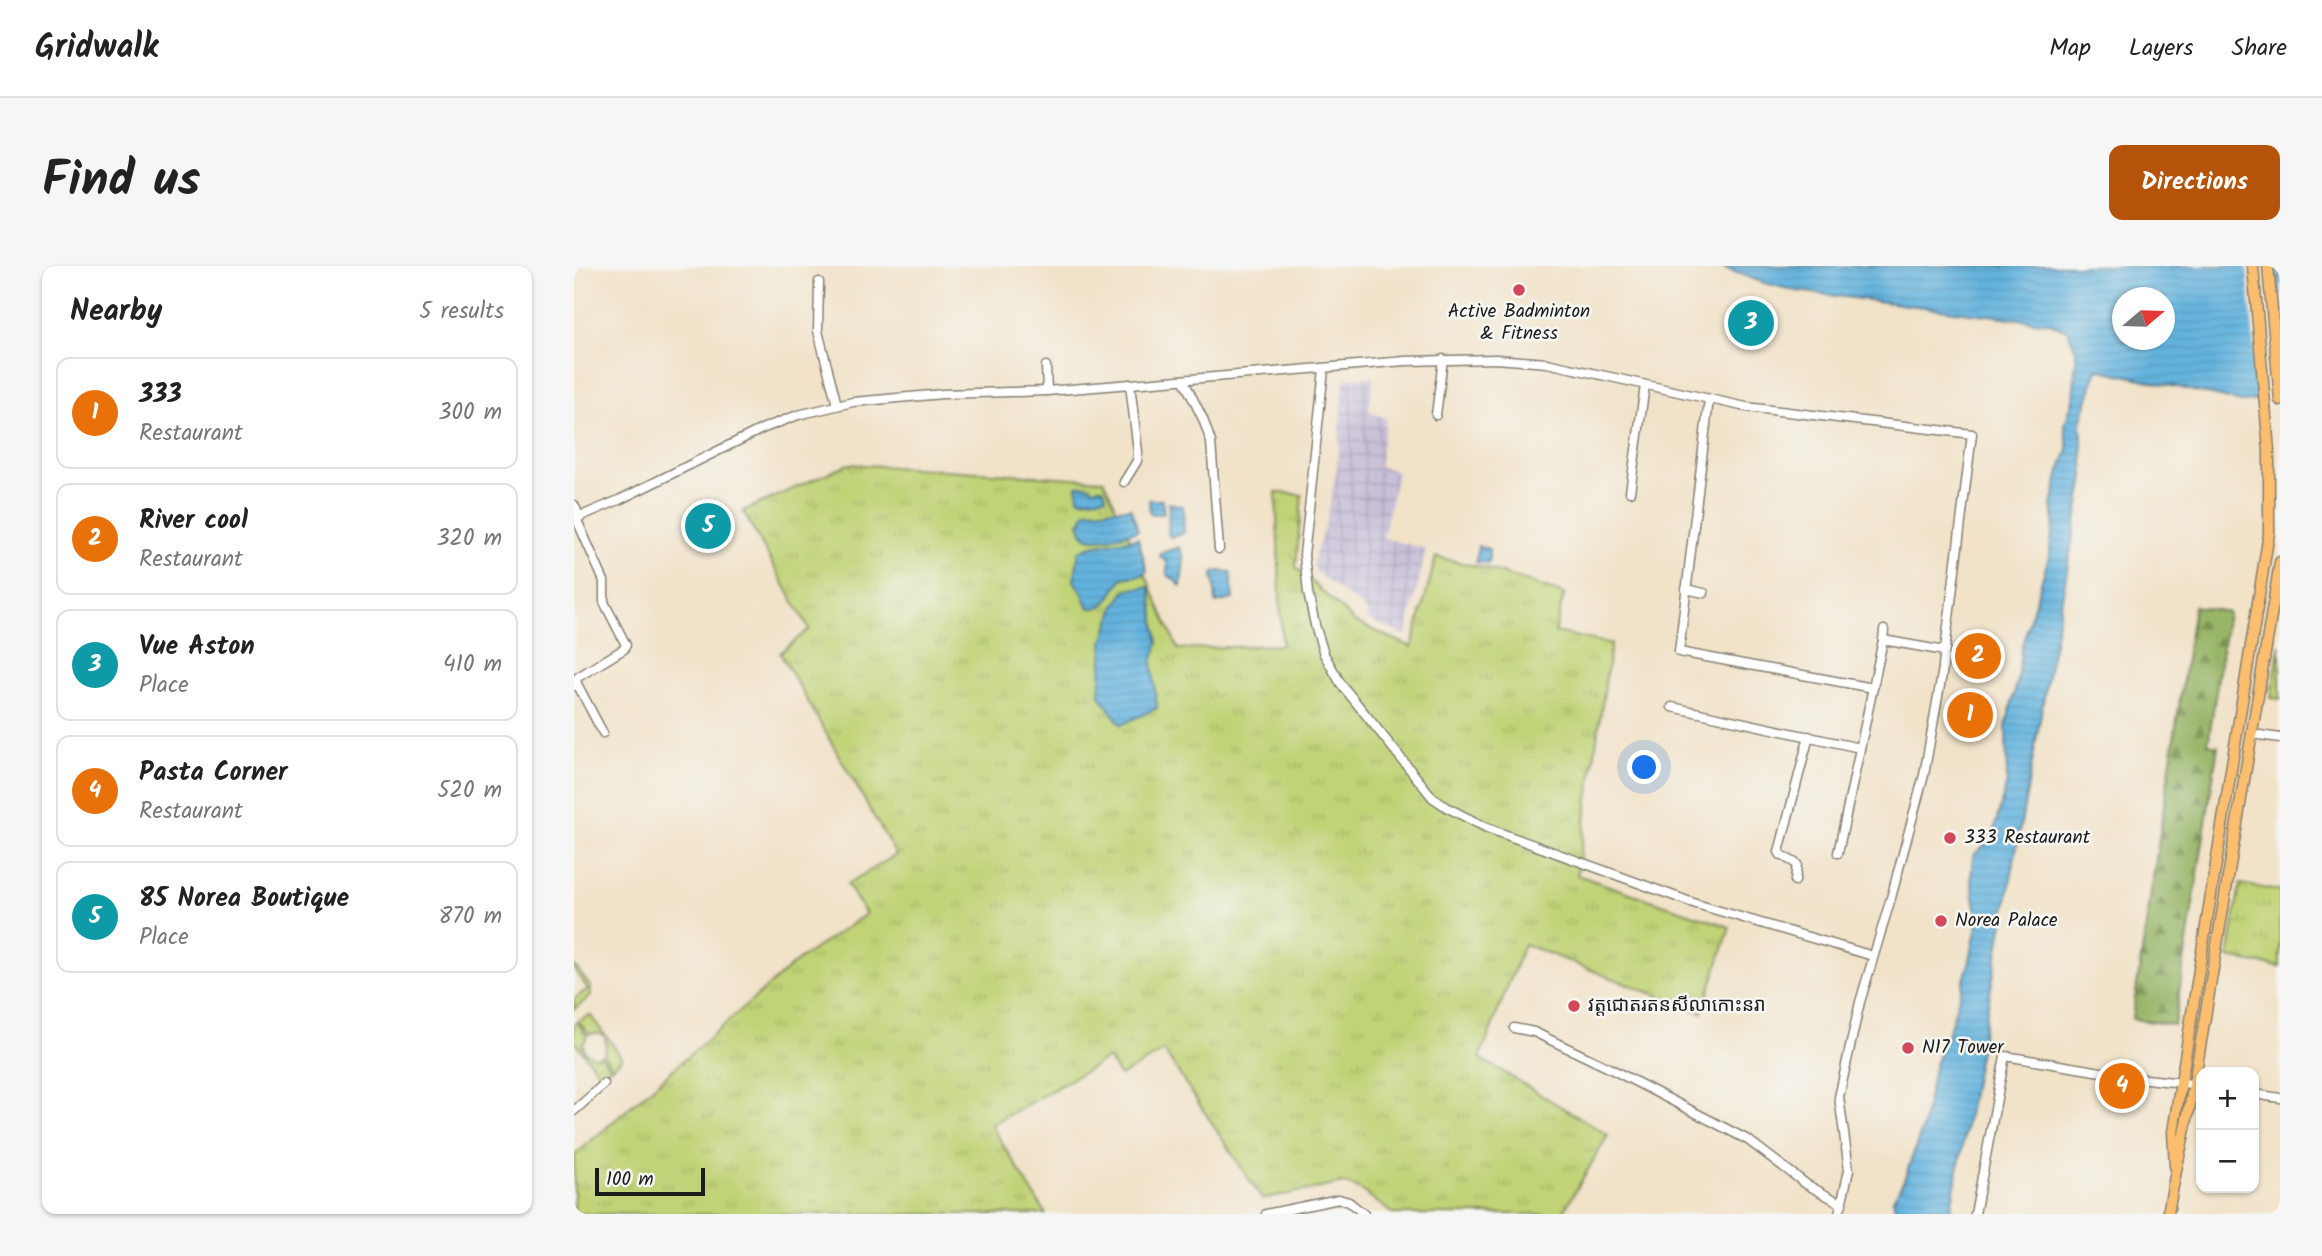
<!DOCTYPE html>
<meta charset="utf-8">
<style>
:root{--surface:#fff;--page:#f6f6f6;--text:#222;--muted:#767676;--line:#e0e0e0;--accent:#b45309}
body{margin:0;font-family:Kalam,"Noto Sans Khmer",sans-serif;background:var(--page);color:var(--text)}
.controls{position:absolute;right:21px;bottom:21px;display:grid;overflow:hidden;border-radius:14px;box-shadow:0 2px 5px #0004}
.controls button{width:63px;height:63px;display:grid;place-items:center;padding:0;border:0;border-bottom:2px solid var(--line);background:var(--surface);color:var(--text);font:35px sans-serif}
.compass{position:absolute;left:1538px;top:21px;width:63px;height:63px;border-radius:50%;background:var(--surface);box-shadow:0 2px 5px #0004;rotate:71deg}
.scale{position:absolute;left:21px;bottom:18px;width:110px;box-sizing:border-box;padding-left:7px;border:4px solid #1c1c1c;border-top:0;font-size:19px;line-height:24px;white-space:nowrap;color:#1c1c1c;-webkit-text-stroke:5px #f6f6f2;paint-order:stroke}
.you{position:absolute;left:1071px;top:502px;width:24px;height:24px;margin:-18px;border:5px solid #fff;border-radius:50%;background:#1a73e8;box-shadow:0 0 0 10px #1a73e833}
.badge{display:grid;place-items:center;width:46px;height:46px;border-radius:50%;background:var(--accent);color:#fff;font-size:23px;font-weight:700}
.pin{position:absolute;translate:-50% -50%;border:4px solid #fff;box-shadow:0 2px 7px #0006}
.list{margin:0;padding:0;list-style:none}
h2{display:flex;justify-content:space-between;align-items:center;height:91px;margin:0;padding:0 28px;font-size:30px}
h2 small{font-size:23px;font-weight:400;color:var(--muted)}
.list li{display:grid;grid-template-columns:46px 1fr auto;gap:21px;align-items:center;box-sizing:border-box;height:112px;margin:0 14px 14px;padding:0 14px;border:2px solid var(--line);border-radius:14px}
.list b{display:block;font-size:26px;white-space:nowrap}
.list p{margin:0;font-size:23px;white-space:nowrap;color:var(--muted)}
.list em{font-size:23px;font-style:normal;color:var(--muted)}
.map{position:relative;flex:none;width:1706px;height:948px;overflow:hidden;border-radius:14px}
header{display:flex;align-items:center;gap:42px;box-sizing:border-box;height:98px;padding:0 35px;background:var(--surface);border-bottom:2px solid var(--line)}
header strong{font-size:33px}
nav{display:flex;gap:38px;margin-inline-start:auto;font-size:24px}
.intro{display:flex;align-items:center;justify-content:space-between;box-sizing:border-box;height:168px;padding:0 42px}
h1{margin:0;font-size:49px}
.button{padding:18px 32px;border-radius:14px;background:var(--accent);color:#fff;font-size:24px;font-weight:700}
main{display:flex;gap:42px;padding:0 42px}
aside{flex:1;background:var(--surface);border-radius:14px;box-shadow:0 2px 5px #0004}
.map>svg:first-child{display:block}
.industrial{fill:url(#industrial-grid)}
.grass{fill:url(#grass-tufts);stroke:#6e7849;stroke-width:2}
.forest{fill:url(#forest-firs);stroke:#5a6842;stroke-width:2}
.water{fill:url(#water-rules);stroke:#40687d;stroke-width:2;fill-rule:evenodd}
.pier{fill:#f1e2c8}
.lines{fill:none;stroke-linecap:round;stroke-linejoin:round}
.minor-casing{stroke:#867f72;stroke-width:11}
.major-casing{stroke:#867f72;stroke-width:13}
.minor{stroke:#fff;stroke-width:8}
.major{stroke:#fbbe6e;stroke-width:10}
.poi-dot{fill:#d1495b;stroke:#f6f6f2;stroke-width:2.5}
.labels{text-anchor:middle;dominant-baseline:central;stroke-width:5;stroke-linejoin:round;paint-order:stroke}
.poi-label{font-size:19px;fill:#1c1c1c;stroke:#f6f6f2;text-anchor:start}
</style>
<header>
<strong>Gridwalk</strong>
<nav><a>Map</a><a>Layers</a><a>Share</a></nav>
</header>
<div class="intro"><h1>Find us</h1><a class="button">Directions</a></div>
<main>
<aside>
<h2>Nearby<small>5 results</small></h2>
<ul class="list">
<li><span class="badge" style="background:#e8710a">1</span><div><b>333</b><p>Restaurant</p></div><em>300 m</em></li>
<li><span class="badge" style="background:#e8710a">2</span><div><b>River cool</b><p>Restaurant</p></div><em>320 m</em></li>
<li><span class="badge" style="background:#0f9aa8">3</span><div><b>Vue Aston</b><p>Place</p></div><em>410 m</em></li>
<li><span class="badge" style="background:#e8710a">4</span><div><b>Pasta Corner</b><p>Restaurant</p></div><em>520 m</em></li>
<li><span class="badge" style="background:#0f9aa8">5</span><div><b>85 Norea Boutique</b><p>Place</p></div><em>870 m</em></li>
</ul>
</aside>
<div class="map">
<svg width="1706" height="948" viewBox="0 0 1706 948">
<defs>
<pattern id="industrial-grid" width="8" height="8" patternUnits="userSpaceOnUse" patternTransform="scale(1.75)"><rect width="8" height="8" fill="#c8bfd8"/><path d="M0 4h8M4 0v8" fill="none" stroke="#aba4b9"/></pattern>
<pattern id="grass-tufts" width="24" height="20" patternUnits="userSpaceOnUse" patternTransform="scale(1.75)"><rect width="24" height="20" fill="#c0d376"/><path d="M3 7l-1-3M5 7V3M7 7l1-3M15 17l-1-3M17 17v-4M19 17l1-3" fill="none" stroke="#a4b566"/></pattern>
<pattern id="forest-firs" width="22" height="20" patternUnits="userSpaceOnUse" patternTransform="scale(1.75)"><rect width="22" height="20" fill="#98b567"/><path d="M5 1l3.5 6h-7zM16 11l3.5 6h-7z" fill="#7b9254"/></pattern>
<pattern id="water-rules" width="6" height="5" patternUnits="userSpaceOnUse" patternTransform="scale(1.75)"><rect width="6" height="5" fill="#64b3de"/><path d="M0 2.5h6" fill="none" stroke="#5699be"/></pattern>
</defs>
<rect width="100%" height="100%" fill="#f6f6f2"/>
<filter id="ink" filterUnits="userSpaceOnUse"><feTurbulence type="fractalNoise" baseFrequency=".0143" numOctaves="2"/><feDisplacementMap in="SourceGraphic" scale="14" xChannelSelector="R" yChannelSelector="G"/><feConvolveMatrix kernelMatrix="1 2 1 2 8 2 1 2 1" color-interpolation-filters="sRGB"/></filter>
<filter id="wash" filterUnits="userSpaceOnUse"><feTurbulence type="fractalNoise" baseFrequency=".00686" numOctaves="4" result="noise"/><feDisplacementMap in="SourceGraphic" scale="28" xChannelSelector="R" yChannelSelector="G"/><feGaussianBlur stdDeviation="1.57" result="paint"/><feColorMatrix in="noise" values="0 0 0 0 0 0 0 0 0 0 0 0 0 0 0 0 0 1.4 0 .05"/><feComposite in="paint" operator="in"/></filter>
<g filter="url(#wash)">
<rect width="100%" height="100%" fill="#f1e2c8"/>
<polygon class="industrial" points="799,111 795,146 812,152 805,200 823,205 809,272 852,283 832,370 793,353 793,345 742,306 739,296 753,252 763,202 770,113"/>
<g class="grass">
<polygon points="274,198 530,214 604,383 708,379 702,226 728,229 722,301 781,356 838,381 862,291 915,303 990,328 981,366 1037,378 1003,609 1156,661 1128,747 950,678 906,792 1034,869 988,948 819,948 787,924 771,917 688,933 590,785 546,810 534,792 417,859 472,948 0,948 0,890 223,695 292,648 273,618 322,589 206,387 235,363 169,245"/>
<polygon points="1706,377 1706,433 1697,432"/>
<polygon points="1666,618 1706,625 1706,701 1654,692"/>
<polygon points="0,699 17,721 17,730 0,743 0,733 14,723 0,704"/>
<polygon points="16,749 31,769 30,770 24,767 15,768 4,755"/>
<polygon points="3,756 13,770 9,778 11,785 9,786 0,775 0,758"/>
<polygon points="33,771 48,792 39,801 29,788 32,782 31,772"/>
<polygon points="12,786 21,791 27,789 37,802 26,808 10,788"/>
</g>
<polygon class="forest" points="1620,340 1654,346 1634,478 1644,480 1600,759 1558,753"/>
<g class="water">
<path d="M 1145,0 L 1706,0 L 1706,136 L 1685,134 L 1668,136 L 1523,103 L 1507,157 L 1510,211 L 1376,948 L 1322,948 L 1319,933 L 1330,914 L 1348,863 L 1360,801 L 1376,761 L 1396,694 L 1403,660 L 1403,647 L 1397,613 L 1399,590 L 1418,572 L 1433,516 L 1432,459 L 1443,416 L 1447,383 L 1475,290 L 1480,254 L 1478,239 L 1486,205 L 1494,184 L 1491,158 L 1499,134 L 1502,96 L 1502,83 L 1493,64 L 1476,57 L 1223,25 L 1190,17 ZM 1548,32 L 1590,32 L 1590,74 L 1548,74 Z"/>
<polygon points="508,219 516,220 519,223 525,221 530,223 532,231 507,234 504,232 503,220"/>
<polygon points="575,234 588,234 590,248 576,248"/>
<polygon points="595,237 609,240 610,267 597,271 594,268"/>
<path d="M 557,242 L 564,264 C 553,268 524,277 513,271 C 508,269 506,261 505,256 L 510,254 L 509,249 L 513,245 Z"/>
<path d="M 564,272 L 573,305 L 568,309 L 549,312 C 537,325 535,344 515,342 L 508,326 L 500,315 L 505,285 L 518,280 Z"/>
<polygon points="904,280 915,283 915,297 902,296"/>
<polygon points="605,281 610,293 607,320 593,308 593,296 586,290 587,287"/>
<polygon points="646,305 657,306 659,333 642,337 639,309 640,306"/>
<polygon points="576,321 584,377 578,396 583,442 547,459 526,430 529,376 542,338 553,323"/>
</g>
<polygon class="pier" points="1673,0 1699,0 1706,81 1706,139 1685,137"/>
</g>
<g filter="url(#ink)">
<g class="lines">
<defs>
<g id="minor">
<polyline points="245,16 244,65 263,139"/>
<polyline points="472,100 473,125"/>
<polyline points="750,103 730,289 734,327 741,359 750,388 767,418 859,532 874,542 913,562 1122,638 1299,690"/>
<polyline points="610,115 629,153 637,176 645,283"/>
<polyline points="1135,133 1105,386 1299,422"/>
<polyline points="862,149 869,93"/>
<polyline points="550,216 563,195 564,186 556,118"/>
<polyline points="1056,226 1071,119"/>
<polyline points="0,239 6,251"/>
<polyline points="0,253 45,234 190,162 224,149 279,136 369,128 473,125 831,95 922,93 973,97 1172,141 1398,168 1368,408 1350,509 1317,632 1286,736 1265,831 1275,904 1265,948"/>
<polyline points="1112,323 1130,327"/>
<polyline points="1310,364 1309,374 1371,385"/>
<polyline points="1,414 29,467"/>
<polyline points="0,420 4,411 50,383 52,379 30,336 30,315 2,252"/>
<polyline points="1098,441 1286,482"/>
<polyline points="1678,468 1706,472"/>
<polyline points="1264,587 1309,374"/>
<polyline points="1221,615 1223,598 1207,589 1205,586 1235,470"/>
<polyline points="940,762 960,766 1035,802 1174,874 1232,918 1268,938"/>
<polyline points="1680,828 1706,832"/>
<polyline points="0,845 30,818"/>
<polyline points="692,948 765,933 775,936 790,948"/>
<polyline points="1401,948 1431,790 1563,812 1627,819"/>
</g>
<g id="major">
<polyline points="1694,0 1706,134"/>
<polyline points="1601,900 1599,866 1695,267 1695,185 1679,0"/>
<path d="M 1594,948 C 1601,904 1612,862 1620,818 L 1706,296"/>
</g>
</defs>
<use href="#minor" class="minor-casing"/>
<use href="#major" class="major-casing"/>
<use href="#minor" class="minor"/>
<use href="#major" class="major"/>
</g>
</g>
<g class="poi-dot">
<circle cx="945" cy="24" r="7"/>
<circle cx="1376" cy="572" r="7"/>
<circle cx="1367" cy="655" r="7"/>
<circle cx="1000" cy="740" r="7"/>
<circle cx="1334" cy="782" r="7"/>
</g>
<g class="labels">
<g class="poi-label">
<text x="945" y="46" text-anchor="middle">Active Badminton<tspan x="945" dy="22">&amp; Fitness</tspan></text>
<text x="1390" y="572">333 Restaurant</text>
<text x="1381" y="655">Norea Palace</text>
<text x="1014" y="740">វត្តជោតរតនសីលាកោះនរា</text>
<text x="1348" y="782">N17 Tower</text>
</g>
</g>
</svg>
<div class="controls">
<button>+</button>
<button>−</button>
</div>
<svg class="compass" viewBox="-18 -18 36 36"><path d="M0-13l5 13h-10z" fill="#e53935"/><path d="M0 13l5-13h-10z" fill="#767676"/></svg>
<div class="scale">100 m</div>
<div class="you"></div>
<div class="pin badge" style="left:1396px;top:449px;background:#e8710a">1</div>
<div class="pin badge" style="left:1404px;top:390px;background:#e8710a">2</div>
<div class="pin badge" style="left:1177px;top:57px;background:#0f9aa8">3</div>
<div class="pin badge" style="left:1548px;top:820px;background:#e8710a">4</div>
<div class="pin badge" style="left:134px;top:260px;background:#0f9aa8">5</div>
</div>
</main>
